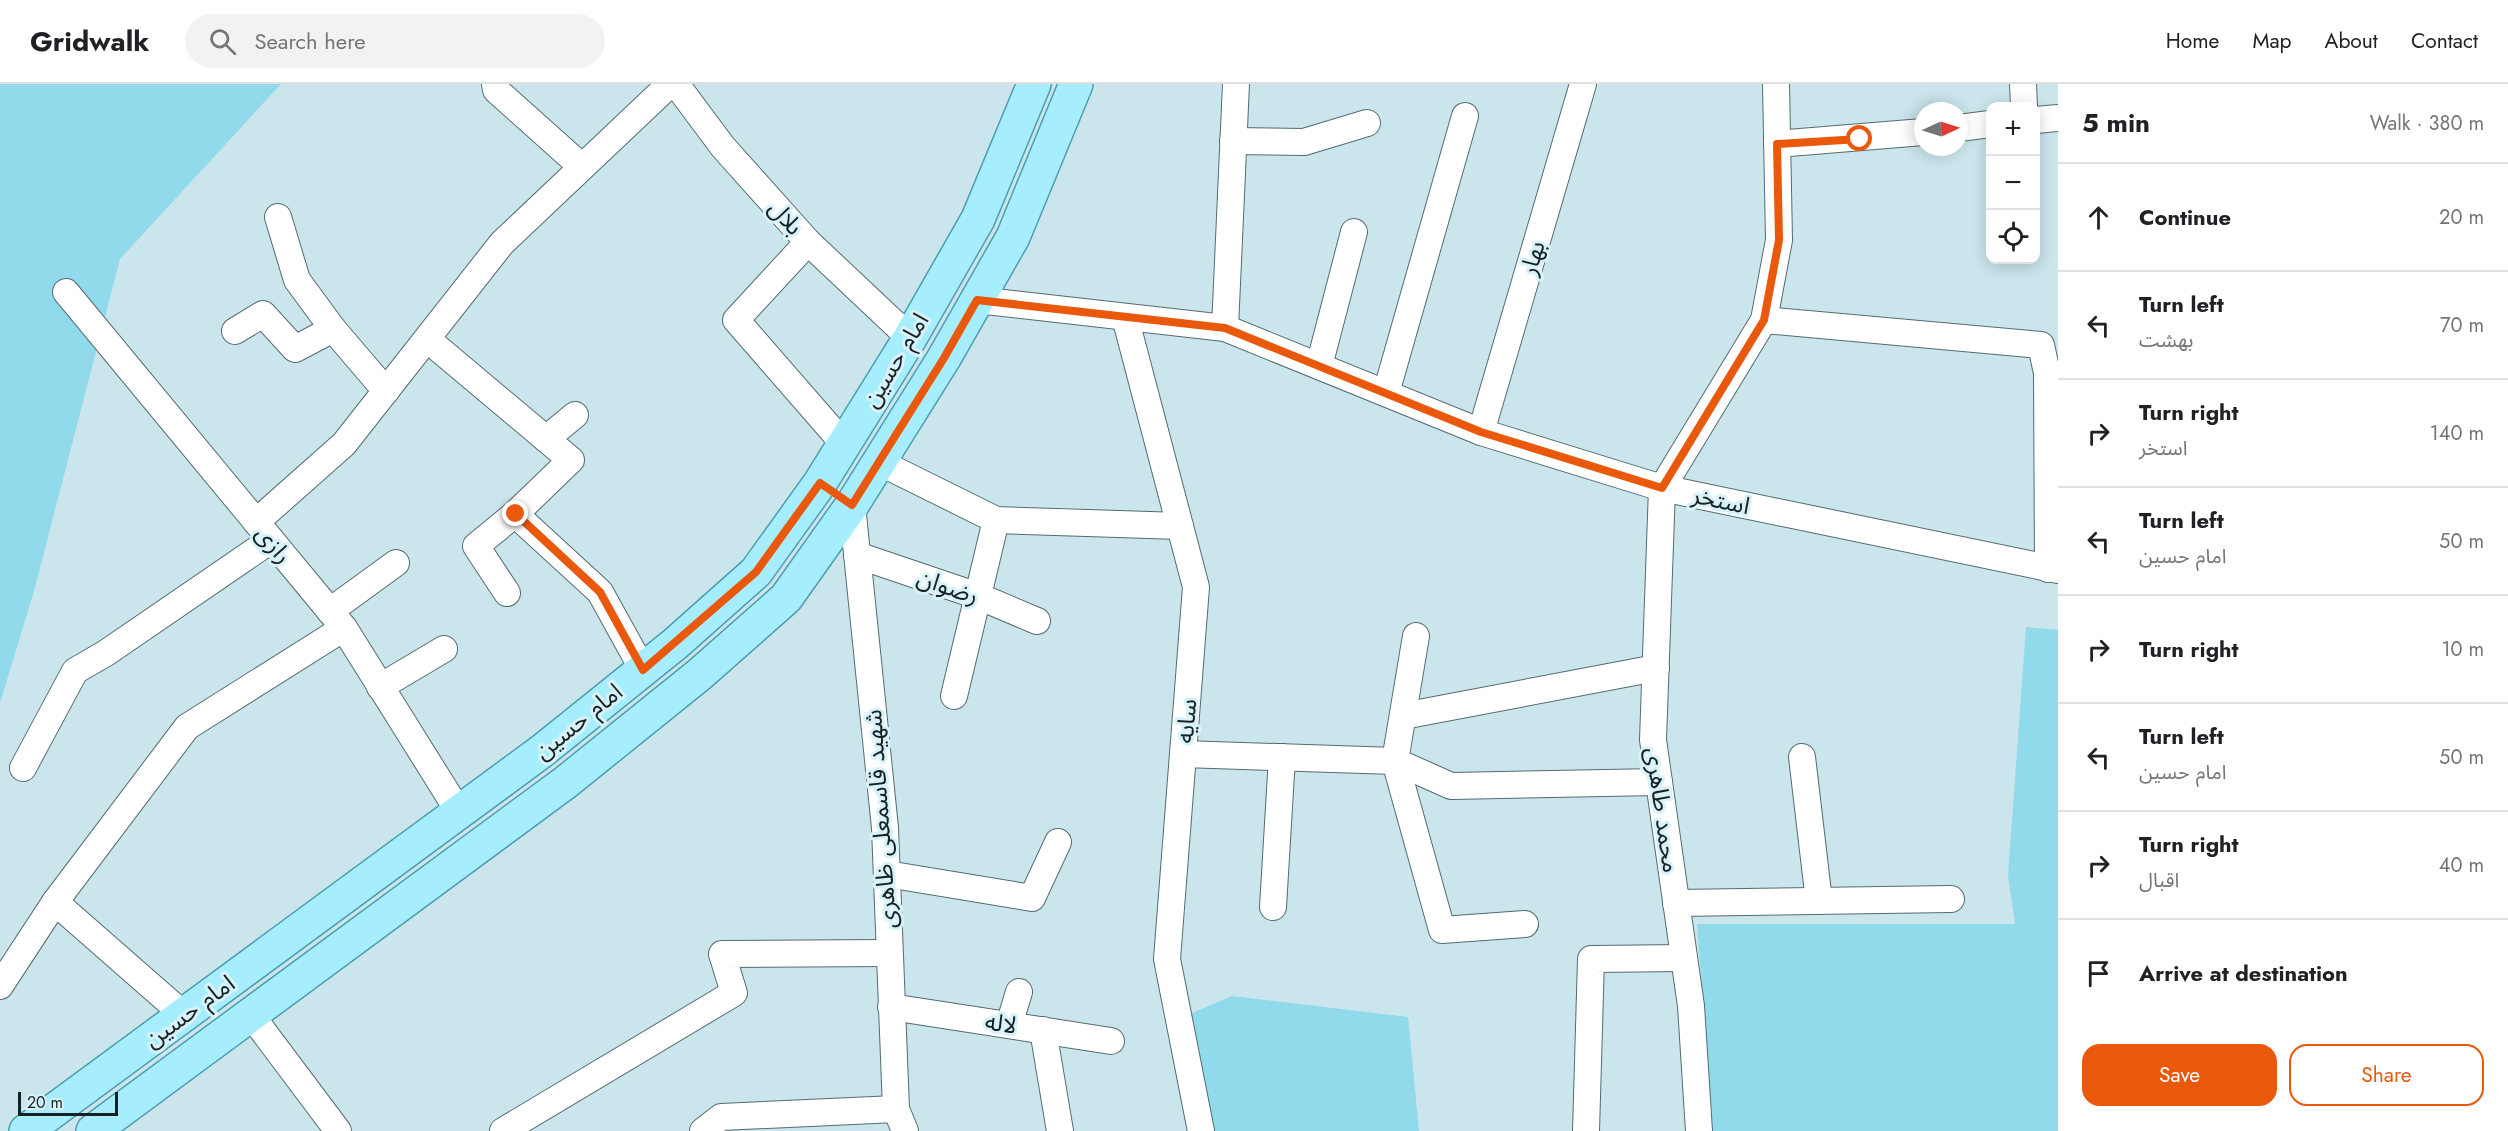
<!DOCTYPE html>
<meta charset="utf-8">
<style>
:root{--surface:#fff;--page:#f2f2f2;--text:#202124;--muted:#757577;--line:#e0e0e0;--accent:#ea580c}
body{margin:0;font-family:Jost,"Noto Sans Arabic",sans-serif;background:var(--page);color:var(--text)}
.controls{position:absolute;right:18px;top:18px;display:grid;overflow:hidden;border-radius:12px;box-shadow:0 3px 15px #0003}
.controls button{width:54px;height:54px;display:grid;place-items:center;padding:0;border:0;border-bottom:2px solid var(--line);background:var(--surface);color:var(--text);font:30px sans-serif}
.compass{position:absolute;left:1914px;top:18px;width:54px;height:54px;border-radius:50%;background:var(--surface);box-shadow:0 3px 15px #0003;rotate:86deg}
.scale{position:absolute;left:18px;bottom:15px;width:100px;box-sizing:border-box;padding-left:6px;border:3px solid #172123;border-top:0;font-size:16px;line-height:21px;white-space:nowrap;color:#172123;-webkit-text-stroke:4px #d8f2f9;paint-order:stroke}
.stop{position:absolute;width:18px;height:18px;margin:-14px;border:4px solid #ea580c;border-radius:50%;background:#fff}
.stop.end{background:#ea580c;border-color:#fff;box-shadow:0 2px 6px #0008}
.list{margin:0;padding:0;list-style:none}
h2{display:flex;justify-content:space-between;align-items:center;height:78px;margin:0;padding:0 24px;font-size:26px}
h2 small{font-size:20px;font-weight:400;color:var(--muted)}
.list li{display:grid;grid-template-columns:39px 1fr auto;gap:18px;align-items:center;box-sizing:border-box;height:108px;padding:0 24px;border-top:2px solid var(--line)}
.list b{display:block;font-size:22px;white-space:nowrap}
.list p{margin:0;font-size:20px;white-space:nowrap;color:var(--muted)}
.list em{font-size:20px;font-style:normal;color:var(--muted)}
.actions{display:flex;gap:12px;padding:18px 24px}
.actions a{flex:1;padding:14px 0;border:2px solid var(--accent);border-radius:18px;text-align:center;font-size:21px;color:var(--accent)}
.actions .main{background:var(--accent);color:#fff}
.icon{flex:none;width:33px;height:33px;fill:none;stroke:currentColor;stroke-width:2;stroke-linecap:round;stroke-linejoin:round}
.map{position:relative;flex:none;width:2058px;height:1047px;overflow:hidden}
header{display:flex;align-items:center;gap:36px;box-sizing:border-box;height:84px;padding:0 30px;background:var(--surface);border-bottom:2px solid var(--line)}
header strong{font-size:28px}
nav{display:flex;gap:33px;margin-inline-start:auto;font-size:21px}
.search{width:420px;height:54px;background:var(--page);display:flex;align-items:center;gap:15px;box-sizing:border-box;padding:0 21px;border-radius:33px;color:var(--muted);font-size:22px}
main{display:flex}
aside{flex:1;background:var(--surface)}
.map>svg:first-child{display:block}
.green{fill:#90daec}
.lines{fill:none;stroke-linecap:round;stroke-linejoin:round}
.minor-casing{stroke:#546b71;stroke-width:28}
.primary-casing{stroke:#4d9eb0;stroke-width:36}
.minor{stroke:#fff;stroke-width:26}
.primary{stroke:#a6edfd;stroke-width:33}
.route{stroke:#ea580c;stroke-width:8}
.labels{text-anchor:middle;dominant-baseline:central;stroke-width:6;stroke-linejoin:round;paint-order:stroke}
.street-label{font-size:24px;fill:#172123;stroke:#d8f2f9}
</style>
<header>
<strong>Gridwalk</strong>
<div class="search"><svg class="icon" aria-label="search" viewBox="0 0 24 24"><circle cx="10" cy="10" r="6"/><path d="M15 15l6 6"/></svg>Search here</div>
<nav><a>Home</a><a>Map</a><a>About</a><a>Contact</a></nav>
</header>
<main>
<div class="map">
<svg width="2058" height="1047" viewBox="0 0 2058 1047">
<rect width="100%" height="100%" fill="#cbe5ec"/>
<g class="green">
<polygon points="0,0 281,0 120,175 34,507 0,619"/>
<polygon points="2026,543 2058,546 2058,1047 1713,1047 1697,840 2015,840 2008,791"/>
<polygon points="1232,912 1408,933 1419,1047 1187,1047 1166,940"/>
</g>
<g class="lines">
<defs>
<g id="minor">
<polyline points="495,0 496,6 582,83"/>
<polyline points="676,0 723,63 808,158 910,254"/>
<polyline points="2023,0 2024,22"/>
<polyline points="2036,36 2058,34"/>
<polyline points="1959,44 1990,40"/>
<polyline points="1233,57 1304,58 1367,39"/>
<polyline points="1777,60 1923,48"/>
<polyline points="278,133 297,196 333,245 386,307"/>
<polyline points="808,158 736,236 844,360"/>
<polyline points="66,208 344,544 459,728"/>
<polyline points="977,216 1225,244 1481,348 1662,404 2058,486"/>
<polyline points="1125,233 1196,503 1167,875 1201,1047"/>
<polyline points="1764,236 2041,261 2047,289 2048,485"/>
<polyline points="1225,244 1236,0"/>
<polyline points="235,247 263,230 295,265 333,245"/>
<polyline points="427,255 571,376 515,430 476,462 507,509"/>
<polyline points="1319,282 1354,148"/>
<polyline points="1386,309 1465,32"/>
<polyline points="1481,348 1583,0"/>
<polyline points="546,355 575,331"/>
<polyline points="879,378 996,436 1180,442"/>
<polyline points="852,421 885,744 896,1025 905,1047"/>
<polyline points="515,430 600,508 643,586"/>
<polyline points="256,438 344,360 502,159 670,0"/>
<polyline points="857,471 978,512 1037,537"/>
<polyline points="330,527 396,479"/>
<polyline points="1416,552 1395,677 1442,846 1525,840"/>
<polyline points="380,603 444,565"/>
<polyline points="954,612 996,436"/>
<polyline points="1403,632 1656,584"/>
<polyline points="1183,670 1395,677 1451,702 1659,698"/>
<polyline points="1802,673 1819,817"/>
<polyline points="23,684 75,587 106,569 271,456"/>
<polyline points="887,790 1032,814 1058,758"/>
<polyline points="55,818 184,931"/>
<polyline points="1676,819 1951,815"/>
<polyline points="1273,823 1282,673"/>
<polyline points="0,902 55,818 187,643 344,544"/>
<polyline points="891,923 1111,957"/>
<polyline points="251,931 338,1047"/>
<polyline points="1009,941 1019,908"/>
<polyline points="1043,946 1060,1047"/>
<polyline points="503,1047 734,909 722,870 889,869"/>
<polyline points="703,1047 721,1033 896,1025"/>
<polyline points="1586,1047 1591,875 1684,874"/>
<polyline points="1699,1047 1691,922 1653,656 1662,404 1764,236 1779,156 1776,0"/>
</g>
<g id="primary">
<polyline points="26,1047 542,667 675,560 756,488 820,399 910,254 978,135 1034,0"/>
<polyline points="93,1047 566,698 700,590 786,514 852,421 944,274 1013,153 1076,0"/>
</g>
</defs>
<use href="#minor" class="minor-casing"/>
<use href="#primary" class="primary-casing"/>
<use href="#minor" class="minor"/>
<use href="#primary" class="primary"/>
</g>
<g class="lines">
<polyline class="route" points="516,430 600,508 643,586 756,488 820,399 852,421 944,274 977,216 1225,244 1481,348 1662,404 1764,236 1779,156 1777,60 1860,55"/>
</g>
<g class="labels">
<g class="street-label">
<text transform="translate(786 133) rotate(48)">بلال</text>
<text transform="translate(1532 174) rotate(-74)">بهار</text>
<text transform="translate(895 276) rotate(-59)">امام حسین</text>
<text transform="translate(1721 416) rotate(12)">استخر</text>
<text transform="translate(274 460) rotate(50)">رازی</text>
<text transform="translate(948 502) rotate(19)">رضوان</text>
<text transform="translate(578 637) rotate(-39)">امام حسین</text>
<text transform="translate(1186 637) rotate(-85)">سایه</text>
<text transform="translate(1663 726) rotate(82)">محمد طاهری</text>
<text transform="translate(880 735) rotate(-94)">شهید قاسمعلی ظاهری</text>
<text transform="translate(189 927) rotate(-36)">امام حسین</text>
<text transform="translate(1001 939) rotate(9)">لاله</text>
</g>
</g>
</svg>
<div class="controls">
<button>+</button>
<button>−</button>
<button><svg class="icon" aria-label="locate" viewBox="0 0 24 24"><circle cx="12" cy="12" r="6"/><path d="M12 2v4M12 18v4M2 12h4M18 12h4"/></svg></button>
</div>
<svg class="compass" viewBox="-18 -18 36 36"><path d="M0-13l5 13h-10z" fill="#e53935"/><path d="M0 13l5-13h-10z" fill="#757577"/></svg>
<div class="scale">20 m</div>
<div class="stop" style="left:1860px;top:55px"></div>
<div class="stop end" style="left:516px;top:430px"></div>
</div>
<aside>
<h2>5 min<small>Walk · 380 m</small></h2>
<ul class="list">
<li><svg class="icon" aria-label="ahead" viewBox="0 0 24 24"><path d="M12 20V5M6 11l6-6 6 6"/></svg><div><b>Continue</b></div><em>20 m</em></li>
<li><svg class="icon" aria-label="left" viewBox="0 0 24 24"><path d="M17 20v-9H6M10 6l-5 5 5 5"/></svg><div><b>Turn left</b><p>بهشت</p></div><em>70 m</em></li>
<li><svg class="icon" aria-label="right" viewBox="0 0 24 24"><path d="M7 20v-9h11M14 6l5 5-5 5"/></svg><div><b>Turn right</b><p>استخر</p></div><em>140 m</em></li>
<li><svg class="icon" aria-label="left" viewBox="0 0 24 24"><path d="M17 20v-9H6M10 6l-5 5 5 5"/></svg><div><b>Turn left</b><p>امام حسین</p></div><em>50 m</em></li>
<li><svg class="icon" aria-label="right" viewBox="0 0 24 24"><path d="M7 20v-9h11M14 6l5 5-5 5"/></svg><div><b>Turn right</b></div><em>10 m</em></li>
<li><svg class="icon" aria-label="left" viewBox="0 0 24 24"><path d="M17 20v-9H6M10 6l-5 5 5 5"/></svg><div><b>Turn left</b><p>امام حسین</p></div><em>50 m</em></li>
<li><svg class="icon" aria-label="right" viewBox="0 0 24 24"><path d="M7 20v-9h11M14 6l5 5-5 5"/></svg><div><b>Turn right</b><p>اقبال</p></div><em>40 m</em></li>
<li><svg class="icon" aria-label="arrive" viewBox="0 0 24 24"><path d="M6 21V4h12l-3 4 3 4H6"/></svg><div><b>Arrive at destination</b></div></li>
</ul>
<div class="actions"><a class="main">Save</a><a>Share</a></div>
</aside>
</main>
